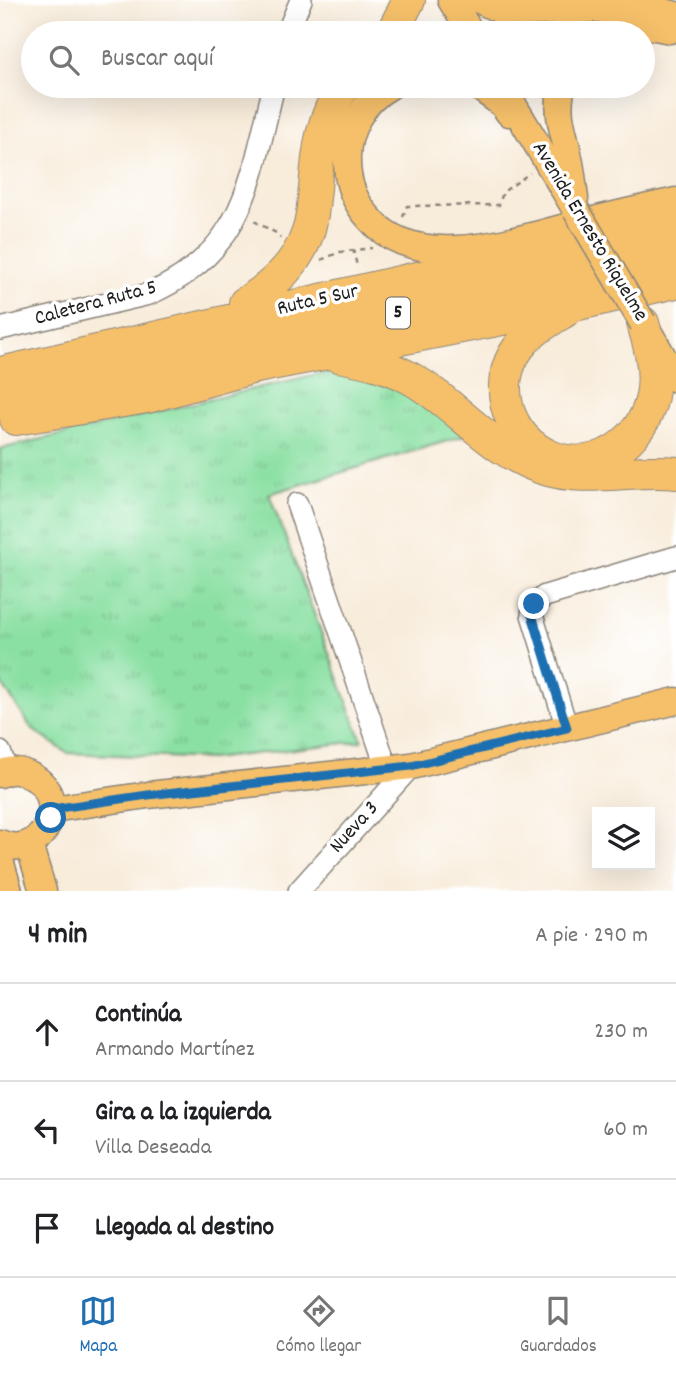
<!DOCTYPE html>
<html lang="es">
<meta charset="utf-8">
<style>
:root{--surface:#fff;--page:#f2f2f2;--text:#202124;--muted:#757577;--line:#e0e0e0;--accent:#1f6fb2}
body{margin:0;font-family:Dekko,sans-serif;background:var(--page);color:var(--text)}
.controls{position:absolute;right:21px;bottom:21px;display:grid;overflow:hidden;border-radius:0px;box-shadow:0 7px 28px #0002}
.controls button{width:63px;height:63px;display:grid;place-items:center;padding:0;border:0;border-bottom:2px solid var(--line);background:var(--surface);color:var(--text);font:35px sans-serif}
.stop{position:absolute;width:21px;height:21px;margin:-16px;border:5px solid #1f6fb2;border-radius:50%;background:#fff}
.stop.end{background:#1f6fb2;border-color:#fff;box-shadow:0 2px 7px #0008}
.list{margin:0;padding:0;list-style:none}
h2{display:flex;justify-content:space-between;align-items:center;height:91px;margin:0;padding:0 28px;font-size:30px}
h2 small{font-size:23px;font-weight:400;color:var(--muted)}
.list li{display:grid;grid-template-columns:46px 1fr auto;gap:21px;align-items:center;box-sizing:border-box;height:98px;padding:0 28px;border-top:2px solid var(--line)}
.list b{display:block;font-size:26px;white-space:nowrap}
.list p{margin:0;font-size:23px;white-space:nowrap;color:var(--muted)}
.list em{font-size:23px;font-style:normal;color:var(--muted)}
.icon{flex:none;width:38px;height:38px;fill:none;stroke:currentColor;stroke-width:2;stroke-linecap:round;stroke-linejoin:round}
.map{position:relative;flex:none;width:676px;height:891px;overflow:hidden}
.search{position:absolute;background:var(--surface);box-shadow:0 7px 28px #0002;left:21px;right:21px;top:21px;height:77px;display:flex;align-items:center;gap:18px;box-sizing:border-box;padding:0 24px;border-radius:38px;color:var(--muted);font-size:26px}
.sheet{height:385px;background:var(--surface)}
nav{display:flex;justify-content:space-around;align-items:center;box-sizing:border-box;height:98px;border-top:2px solid var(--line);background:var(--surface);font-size:19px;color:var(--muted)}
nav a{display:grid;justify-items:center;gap:4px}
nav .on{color:var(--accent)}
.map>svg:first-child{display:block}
.grass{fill:url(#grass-tufts);stroke:#537e60;stroke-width:2}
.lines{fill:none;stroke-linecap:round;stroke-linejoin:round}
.minor-casing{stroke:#8a847b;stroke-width:24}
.major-casing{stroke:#8a847b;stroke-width:29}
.highway-casing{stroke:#8a847b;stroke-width:34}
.path{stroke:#8a847b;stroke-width:2.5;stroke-dasharray:5 5;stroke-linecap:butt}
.minor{stroke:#fff;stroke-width:21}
.major{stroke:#f6c06b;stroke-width:26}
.highway{stroke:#f6c06b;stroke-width:32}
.major-bridge-casing{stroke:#8a847b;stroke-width:29;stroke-linecap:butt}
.major-bridge{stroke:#f6c06b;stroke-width:26}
.route{stroke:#1f6fb2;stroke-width:9}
.labels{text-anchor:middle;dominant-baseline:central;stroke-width:7;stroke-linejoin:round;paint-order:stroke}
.shield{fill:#fff;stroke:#606060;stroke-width:2}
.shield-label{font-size:19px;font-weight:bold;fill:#1c1c1c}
.street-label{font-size:21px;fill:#1c1c1c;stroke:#fff}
</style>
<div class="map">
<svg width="676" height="891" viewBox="0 0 676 891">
<defs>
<pattern id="grass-tufts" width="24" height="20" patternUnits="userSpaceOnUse" patternTransform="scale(1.75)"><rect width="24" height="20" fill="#8ae0a3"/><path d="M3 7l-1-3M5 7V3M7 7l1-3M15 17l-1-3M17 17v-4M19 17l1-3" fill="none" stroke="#76c08c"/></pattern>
</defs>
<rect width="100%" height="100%" fill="#fff"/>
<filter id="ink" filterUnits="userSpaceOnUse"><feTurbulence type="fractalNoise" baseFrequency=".0143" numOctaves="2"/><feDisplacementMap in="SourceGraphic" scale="14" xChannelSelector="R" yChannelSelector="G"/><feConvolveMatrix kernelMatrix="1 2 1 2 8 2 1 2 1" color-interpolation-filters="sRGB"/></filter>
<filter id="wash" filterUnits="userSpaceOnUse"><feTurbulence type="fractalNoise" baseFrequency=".00686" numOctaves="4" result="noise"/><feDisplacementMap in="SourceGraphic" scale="28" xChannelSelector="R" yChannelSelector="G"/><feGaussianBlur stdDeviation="1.57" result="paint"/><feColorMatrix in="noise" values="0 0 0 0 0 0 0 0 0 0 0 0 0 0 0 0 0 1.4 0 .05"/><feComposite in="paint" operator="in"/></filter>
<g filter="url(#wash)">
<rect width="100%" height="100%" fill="#f8ecda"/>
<polygon class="grass" points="321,373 361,374 412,393 467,435 269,494 362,741 211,759 67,753 32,729 0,681 0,449"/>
</g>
<g filter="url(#ink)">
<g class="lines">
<defs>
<g id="minor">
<polyline points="287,33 301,0"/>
<path d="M 0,329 L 149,294 C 246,252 251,177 274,86"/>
<polyline points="297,504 387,769"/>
<polyline points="567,728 532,615 534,604 545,596 676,557"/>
<polyline points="0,752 7,771"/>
<polyline points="299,891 411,766"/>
</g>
<g id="major">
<polyline points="451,0 471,33"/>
<polyline points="479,0 502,11 521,13 632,7 649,8 676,15"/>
<path d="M 607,33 C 628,25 647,24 670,30"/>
<path d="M 390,86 C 363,101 346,130 347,161 C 347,183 355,203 370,219 C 418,275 517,239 577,224 C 610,216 643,208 676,201"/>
<polyline points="477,86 502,104 509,113"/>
<polyline points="502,86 576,210"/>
<path d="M 562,86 C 555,115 564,130 569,158 C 572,171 573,185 575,198"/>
<polyline points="651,336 676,379"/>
<path d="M 0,774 C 10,769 21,770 31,776 C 73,797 43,862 0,843"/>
<polyline points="52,809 148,795 411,766 676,701"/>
<polyline points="29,844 43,891"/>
<polyline points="0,860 9,891"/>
</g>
<g id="highway">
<polyline points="392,33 409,0"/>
<path d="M 245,303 C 273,286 298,263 308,232 C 313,218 313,203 315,189 C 318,151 321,118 344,86"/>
<path d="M 565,311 C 549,321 531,331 519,347 C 490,385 508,440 552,457 C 596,474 644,441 652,396 C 657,371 650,347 643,323"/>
<path d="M 339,356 C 364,361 387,365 410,378 C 457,404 490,451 542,468 C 586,483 631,468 676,473"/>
<polyline points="0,373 676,219"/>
<polyline points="0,403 676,251"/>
<polyline points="16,419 147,397 251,368 579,304 676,282"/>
</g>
</defs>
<use href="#minor" class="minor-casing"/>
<use href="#major" class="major-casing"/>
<use href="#highway" class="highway-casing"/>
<g class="path">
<polyline points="403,217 407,206 499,205 503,192 530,173"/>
<polyline points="254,221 276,233 280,238"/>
<polyline points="353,249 357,266"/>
<polyline points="321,260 340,252 372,248"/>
</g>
<use href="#minor" class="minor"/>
<use href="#major" class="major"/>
<use href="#highway" class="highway"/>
<defs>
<polyline id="major-bridge" points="576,210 643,323"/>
</defs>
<use href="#major-bridge" class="major-bridge-casing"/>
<use href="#major-bridge" class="major-bridge"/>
</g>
</g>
<g class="lines" filter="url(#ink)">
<polyline class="route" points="51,818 52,809 148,795 411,766 567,728 532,615 534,604"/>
</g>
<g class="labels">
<rect class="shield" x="386" y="297.5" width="24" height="31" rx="5"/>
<g class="shield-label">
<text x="398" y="313">5</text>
</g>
<g class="street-label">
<text transform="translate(589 232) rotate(59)">Avenida Ernesto Riquelme</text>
<text transform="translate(318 301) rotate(-13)">Ruta 5 Sur</text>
<text transform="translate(96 304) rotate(-15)">Caletera Ruta 5</text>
<text transform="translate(355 828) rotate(-48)">Nueva 3</text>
</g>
</g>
</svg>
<div class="controls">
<button><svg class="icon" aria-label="layers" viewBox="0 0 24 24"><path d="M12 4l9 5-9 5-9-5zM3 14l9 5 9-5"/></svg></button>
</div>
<div class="stop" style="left:51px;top:818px"></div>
<div class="stop end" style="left:534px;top:604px"></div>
<div class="search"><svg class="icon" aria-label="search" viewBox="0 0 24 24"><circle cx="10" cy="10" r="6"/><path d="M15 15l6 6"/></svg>Buscar aquí</div>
</div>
<section class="sheet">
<h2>4 min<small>A pie · 290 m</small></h2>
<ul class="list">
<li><svg class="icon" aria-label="ahead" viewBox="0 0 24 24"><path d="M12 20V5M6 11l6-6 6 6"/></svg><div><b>Continúa</b><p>Armando Martínez</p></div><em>230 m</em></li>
<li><svg class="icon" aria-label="left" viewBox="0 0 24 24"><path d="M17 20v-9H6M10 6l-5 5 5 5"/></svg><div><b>Gira a la izquierda</b><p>Villa Deseada</p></div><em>60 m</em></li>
<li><svg class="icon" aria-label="arrive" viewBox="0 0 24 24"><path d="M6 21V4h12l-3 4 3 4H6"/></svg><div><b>Llegada al destino</b></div></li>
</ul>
</section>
<nav>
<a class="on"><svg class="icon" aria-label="map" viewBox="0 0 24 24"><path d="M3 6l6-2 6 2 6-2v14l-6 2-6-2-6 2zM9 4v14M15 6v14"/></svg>Mapa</a>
<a><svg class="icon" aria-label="directions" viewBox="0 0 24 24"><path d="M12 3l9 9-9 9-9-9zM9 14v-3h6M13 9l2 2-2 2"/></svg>Cómo llegar</a>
<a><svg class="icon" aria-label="saved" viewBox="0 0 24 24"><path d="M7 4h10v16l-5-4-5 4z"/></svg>Guardados</a>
</nav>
